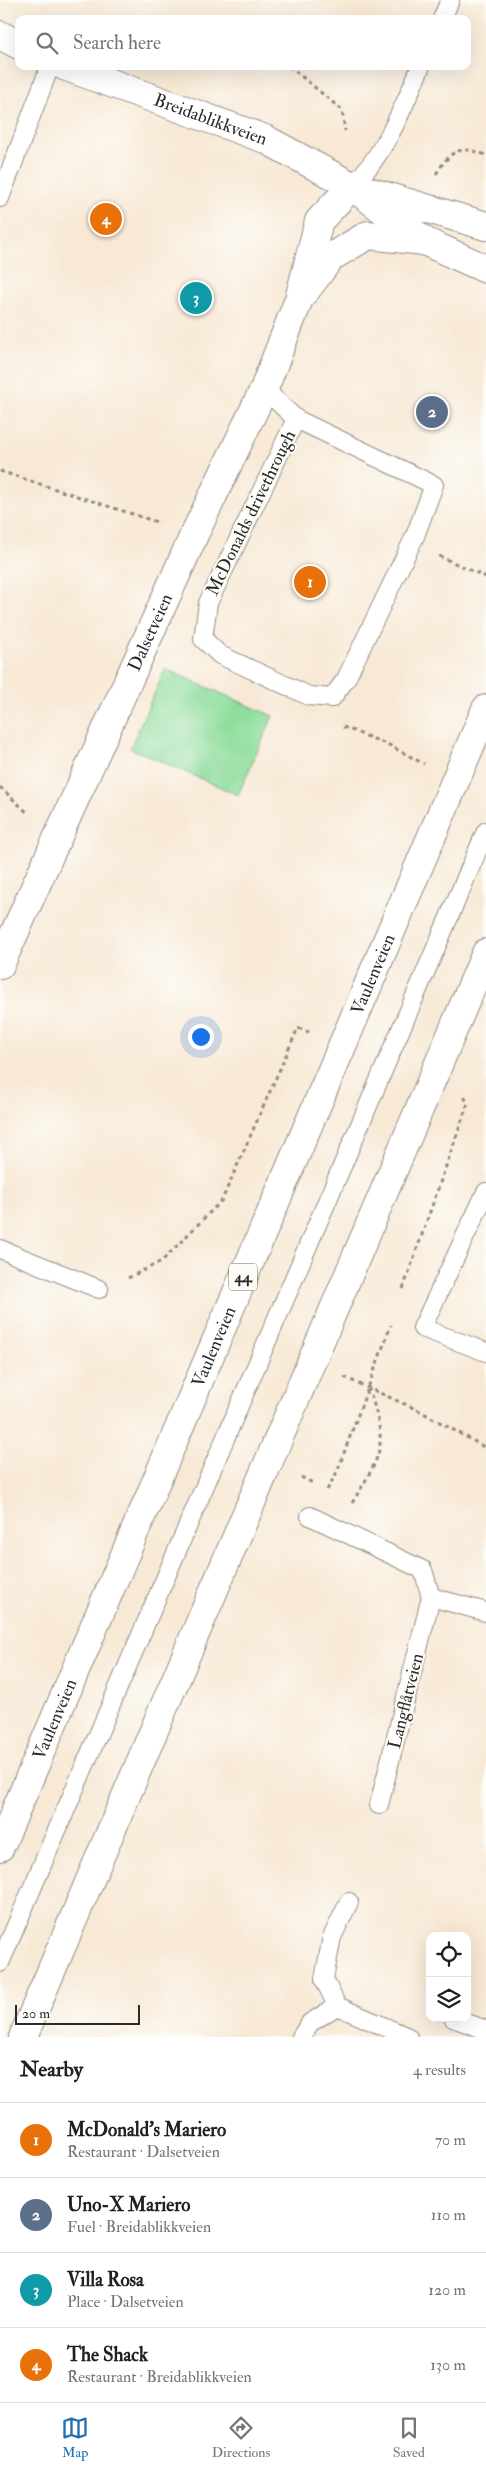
<!DOCTYPE html>
<meta charset="utf-8">
<style>
:root{--surface:#fff;--page:#f6f6f6;--text:#202124;--muted:#757577;--line:#e0e0e0;--accent:#1f6fb2}
body{margin:0;font-family:"IM FELL Double Pica",serif;background:var(--page);color:var(--text)}
.controls{position:absolute;right:15px;bottom:15px;display:grid;overflow:hidden;border-radius:10px;box-shadow:0 5px 20px #0002}
.controls button{width:45px;height:45px;display:grid;place-items:center;padding:0;border:0;border-bottom:1px solid var(--line);background:var(--surface);color:var(--text);font:25px sans-serif}
.scale{position:absolute;left:15px;bottom:12px;width:125px;box-sizing:border-box;padding-left:5px;border:2px solid #2b2b2b;border-top:0;font-size:14px;line-height:18px;white-space:nowrap;color:#2b2b2b;-webkit-text-stroke:4px #fdfcf7;paint-order:stroke}
.you{position:absolute;left:200px;top:1036px;width:18px;height:18px;margin:-12px;border:4px solid #fff;border-radius:50%;background:#1a73e8;box-shadow:0 0 0 8px #1a73e833}
.badge{display:grid;place-items:center;width:32px;height:32px;border-radius:50%;background:var(--accent);color:#fff;font-size:16px;font-weight:700}
.pin{position:absolute;translate:-50% -50%;border:2px solid #fff;box-shadow:0 1px 5px #0006}
.list{margin:0;padding:0;list-style:none}
h2{display:flex;justify-content:space-between;align-items:center;height:65px;margin:0;padding:0 20px;font-size:21px}
h2 small{font-size:16px;font-weight:400;color:var(--muted)}
.list li{display:grid;grid-template-columns:32px 1fr auto;gap:15px;align-items:center;box-sizing:border-box;height:75px;padding:0 20px;border-top:1px solid var(--line)}
.list b{display:block;font-size:19px;white-space:nowrap}
.list p{margin:0;font-size:16px;white-space:nowrap;color:var(--muted)}
.list em{font-size:16px;font-style:normal;color:var(--muted)}
.icon{flex:none;width:28px;height:28px;fill:none;stroke:currentColor;stroke-width:2;stroke-linecap:round;stroke-linejoin:round}
.map{position:relative;flex:none;width:486px;height:2037px;overflow:hidden}
.search{position:absolute;background:var(--surface);box-shadow:0 5px 20px #0002;left:15px;right:15px;top:15px;height:55px;display:flex;align-items:center;gap:12px;box-sizing:border-box;padding:0 18px;border-radius:10px;color:var(--muted);font-size:19px}
.sheet{height:365px;background:var(--surface)}
nav{display:flex;justify-content:space-around;align-items:center;box-sizing:border-box;height:70px;border-top:1px solid var(--line);background:var(--surface);font-size:14px;color:var(--muted)}
nav a{display:grid;justify-items:center;gap:2px}
nav .on{color:var(--accent)}
.map>svg:first-child{display:block}
.green{fill:#8edd9d;stroke:#5c8464}
.lines{fill:none;stroke-linecap:round;stroke-linejoin:round}
.lane-casing{stroke:#928a80;stroke-width:20}
.street-casing{stroke:#928a80;stroke-width:30}
.secondary-casing{stroke:#928a80;stroke-width:30}
.primary-casing{stroke:#928a80;stroke-width:30}
.path{stroke:#928a80;stroke-width:3;stroke-dasharray:4 4;stroke-linecap:butt}
.lane{stroke:#fff;stroke-width:18}
.street{stroke:#fff;stroke-width:28}
.secondary{stroke:#fff;stroke-width:28}
.primary{stroke:#fff;stroke-width:28}
.labels{text-anchor:middle;dominant-baseline:central;stroke-width:4.5;stroke-linejoin:round;paint-order:stroke}
.shield{fill:#fdfcf7;stroke:#6a6a68;stroke-width:1}
.shield-label{font-size:16px;font-weight:bold;fill:#2b2b2b}
.street-label{font-size:18px;fill:#2b2b2b;stroke:#fdfcf7}
</style>
<div class="map">
<svg width="486" height="2037" viewBox="0 0 486 2037">
<rect width="100%" height="100%" fill="#fdfcf7"/>
<filter id="ink" filterUnits="userSpaceOnUse"><feTurbulence type="fractalNoise" baseFrequency=".02" numOctaves="2"/><feDisplacementMap in="SourceGraphic" scale="10" xChannelSelector="R" yChannelSelector="G"/><feConvolveMatrix kernelMatrix="1 2 1 2 8 2 1 2 1" color-interpolation-filters="sRGB"/></filter>
<filter id="wash" filterUnits="userSpaceOnUse"><feTurbulence type="fractalNoise" baseFrequency=".0096" numOctaves="4" result="noise"/><feDisplacementMap in="SourceGraphic" scale="20" xChannelSelector="R" yChannelSelector="G"/><feGaussianBlur stdDeviation="1.12" result="paint"/><feColorMatrix in="noise" values="0 0 0 0 0 0 0 0 0 0 0 0 0 0 0 0 0 1.4 0 .05"/><feComposite in="paint" operator="in"/></filter>
<g filter="url(#wash)">
<rect width="100%" height="100%" fill="#f8e9d6"/>
<polygon class="green" points="165,669 273,716 238,795 130,748"/>
</g>
<g filter="url(#ink)">
<g class="lines">
<defs>
<g id="lane">
<polyline points="442,19 450,0"/>
<path d="M 352,186 C 385,154 403,108 421,66"/>
<polyline points="0,198 50,66"/>
<polyline points="264,389 296,419 434,485 415,536 346,679 332,698 309,696 220,655 203,639 208,603 296,419"/>
<polyline points="486,1192 422,1328 486,1352"/>
<polyline points="0,1249 99,1289"/>
<polyline points="310,1516 423,1570 431,1597"/>
<polyline points="431,1597 486,1612"/>
<polyline points="379,1805 431,1597"/>
<polyline points="349,1902 332,1937 324,1979 337,2006 408,2037"/>
<polyline points="0,1963 486,831"/>
<polyline points="453,2018 486,2030"/>
<polyline points="301,2037 310,2023 337,2006"/>
</g>
<g id="street">
<polyline points="306,290 331,257 368,235 424,241"/>
<path id="s1" d="M 0,965 L 194,535 L 264,389 L 299,299 L 319,221 L 352,186"/>
</g>
<g id="secondary">
<polyline points="0,35 19,45"/>
<path id="s2" d="M 64,66 L 265,139 L 352,186 L 424,241 L 486,269"/>
<polyline points="368,191 486,226"/>
</g>
<g id="primary">
<path id="s3" d="M 0,1847 L 486,709"/>
<polyline points="23,2037 486,953"/>
</g>
</defs>
<use href="#lane" class="lane-casing"/>
<use href="#street" class="street-casing"/>
<use href="#secondary" class="secondary-casing"/>
<use href="#primary" class="primary-casing"/>
<g class="path">
<polyline points="289,66 342,110 345,131"/>
<path d="M 436,174 C 451,151 458,144 486,155"/>
<polyline points="0,471 160,523"/>
<polyline points="439,556 486,577"/>
<polyline points="343,727 389,745 424,764"/>
<polyline points="0,787 29,814"/>
<polyline points="128,1278 162,1261 222,1200 298,1028 309,1032"/>
<polyline points="403,1289 468,1103 464,1097"/>
<polyline points="344,1377 418,1410 486,1448"/>
<polyline points="301,1477 315,1484"/>
<polyline points="327,1490 337,1472 391,1325"/>
<path d="M 352,1503 C 383,1452 388,1447 369,1389"/>
</g>
<use href="#lane" class="lane"/>
<use href="#street" class="street"/>
<use href="#secondary" class="secondary"/>
<use href="#primary" class="primary"/>
</g>
</g>
<g class="labels">
<rect class="shield" x="229" y="1263.5" width="28" height="27" rx="4"/>
<g class="shield-label">
<text x="243" y="1277">44</text>
</g>
<g class="street-label">
<text stroke="none"><textPath href="#s2" startOffset="156">Breidablikkveien</textPath></text>
<text transform="translate(251 513) rotate(-64)">McDonalds drivethrough</text>
<text stroke="none"><textPath href="#s1" startOffset="365">Dalsetveien</textPath></text>
<text stroke="none"><textPath href="#s3" startOffset="949">Vaulenveien</textPath></text>
<text stroke="none"><textPath href="#s3" startOffset="544">Vaulenveien</textPath></text>
<text transform="translate(406 1701) rotate(-76)">Langflåtveien</text>
<text stroke="none"><textPath href="#s3" startOffset="139">Vaulenveien</textPath></text>
</g>
</g>
</svg>
<div class="controls">
<button><svg class="icon" aria-label="locate" viewBox="0 0 24 24"><circle cx="12" cy="12" r="6"/><path d="M12 2v4M12 18v4M2 12h4M18 12h4"/></svg></button>
<button><svg class="icon" aria-label="layers" viewBox="0 0 24 24"><path d="M12 4l9 5-9 5-9-5zM3 14l9 5 9-5"/></svg></button>
</div>
<div class="scale">20 m</div>
<div class="you"></div>
<div class="pin badge" style="left:310px;top:582px;background:#e8710a">1</div>
<div class="pin badge" style="left:432px;top:412px;background:#5c6f8a">2</div>
<div class="pin badge" style="left:196px;top:298px;background:#0f9aa8">3</div>
<div class="pin badge" style="left:106px;top:219px;background:#e8710a">4</div>
<div class="search"><svg class="icon" aria-label="search" viewBox="0 0 24 24"><circle cx="10" cy="10" r="6"/><path d="M15 15l6 6"/></svg>Search here</div>
</div>
<section class="sheet">
<h2>Nearby<small>4 results</small></h2>
<ul class="list">
<li><span class="badge" style="background:#e8710a">1</span><div><b>McDonald's Mariero</b><p>Restaurant · Dalsetveien</p></div><em>70 m</em></li>
<li><span class="badge" style="background:#5c6f8a">2</span><div><b>Uno-X Mariero</b><p>Fuel · Breidablikkveien</p></div><em>110 m</em></li>
<li><span class="badge" style="background:#0f9aa8">3</span><div><b>Villa Rosa</b><p>Place · Dalsetveien</p></div><em>120 m</em></li>
<li><span class="badge" style="background:#e8710a">4</span><div><b>The Shack</b><p>Restaurant · Breidablikkveien</p></div><em>130 m</em></li>
</ul>
</section>
<nav>
<a class="on"><svg class="icon" aria-label="map" viewBox="0 0 24 24"><path d="M3 6l6-2 6 2 6-2v14l-6 2-6-2-6 2zM9 4v14M15 6v14"/></svg>Map</a>
<a><svg class="icon" aria-label="directions" viewBox="0 0 24 24"><path d="M12 3l9 9-9 9-9-9zM9 14v-3h6M13 9l2 2-2 2"/></svg>Directions</a>
<a><svg class="icon" aria-label="saved" viewBox="0 0 24 24"><path d="M7 4h10v16l-5-4-5 4z"/></svg>Saved</a>
</nav>
